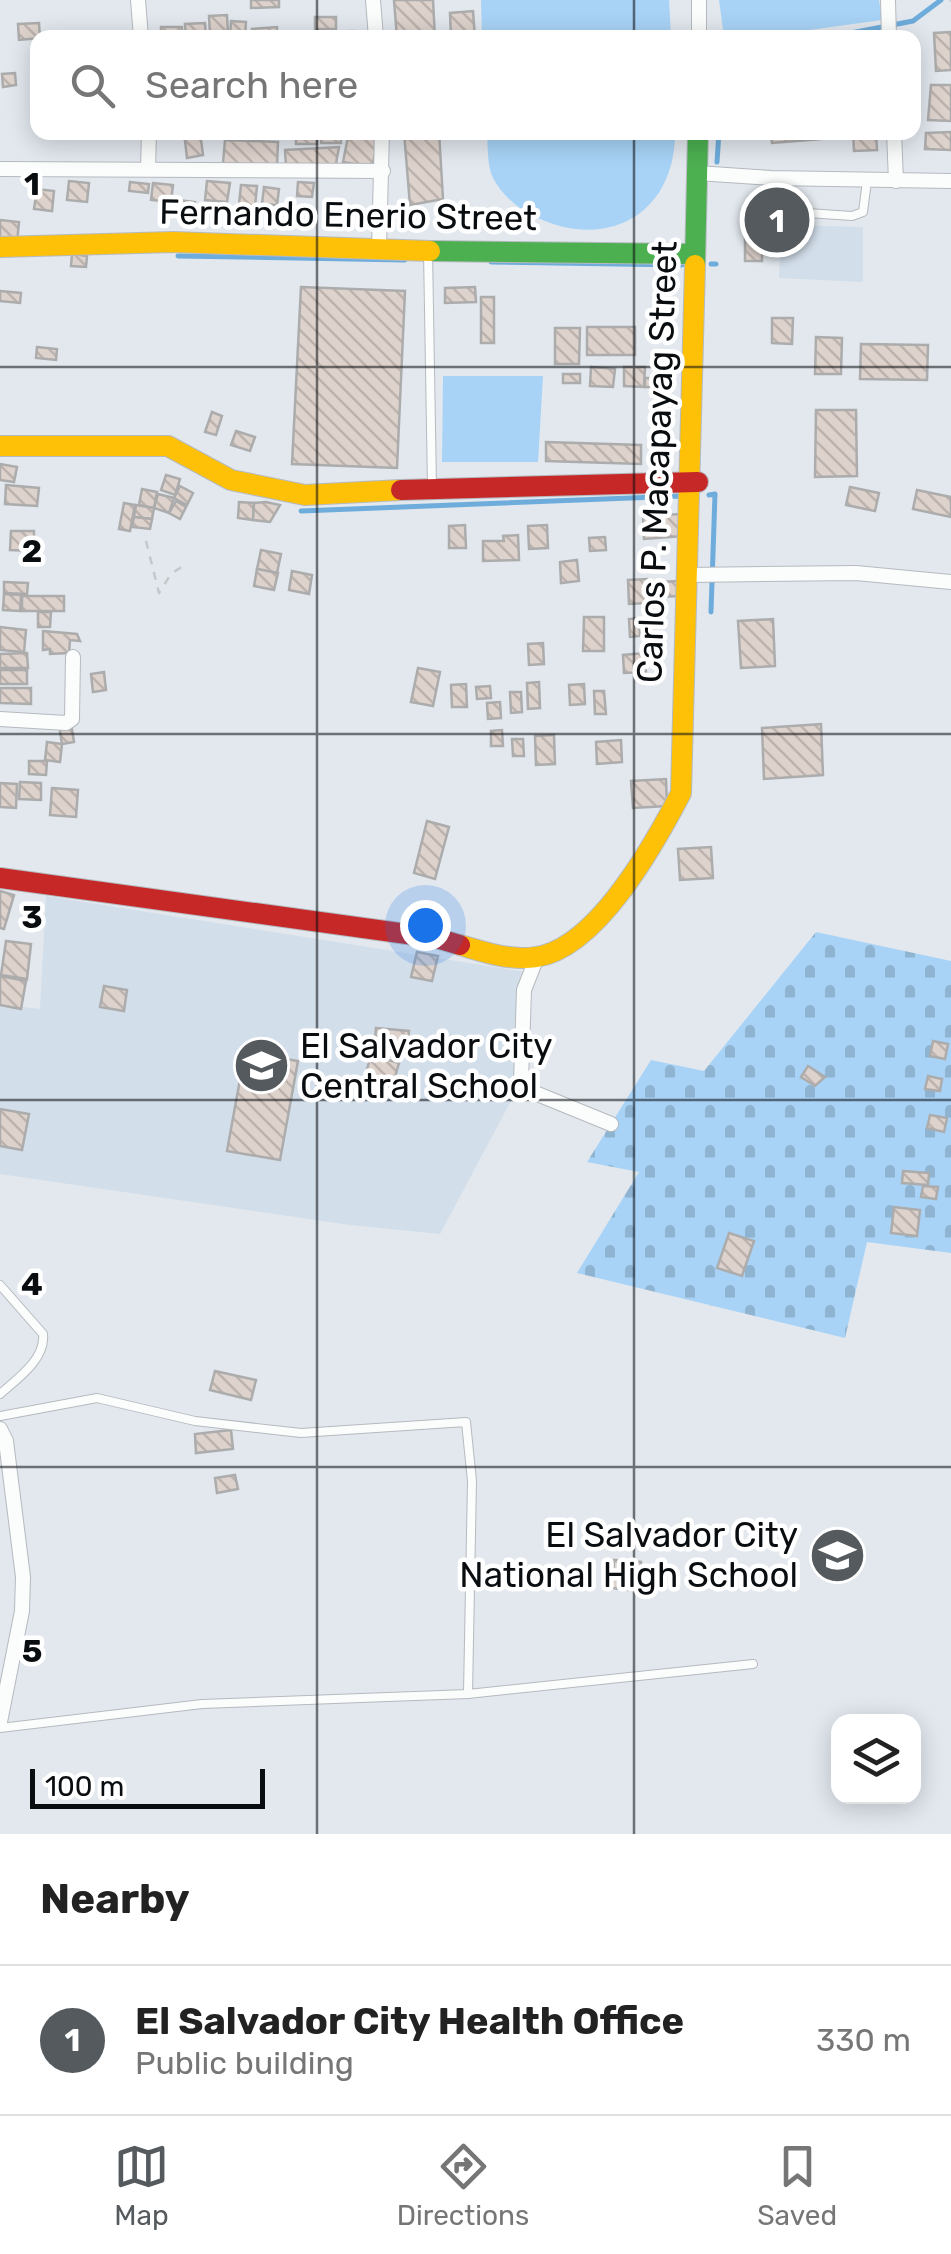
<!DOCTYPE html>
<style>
:root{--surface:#fff;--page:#f2f2f2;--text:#222;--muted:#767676;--line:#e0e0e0;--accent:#555a5e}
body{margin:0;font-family:Rubik,sans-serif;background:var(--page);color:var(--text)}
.controls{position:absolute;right:30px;bottom:30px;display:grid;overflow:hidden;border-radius:20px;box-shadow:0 5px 25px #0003}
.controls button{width:90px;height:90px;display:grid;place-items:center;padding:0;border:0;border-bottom:2px solid var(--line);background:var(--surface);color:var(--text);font:50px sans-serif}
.scale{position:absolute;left:30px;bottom:25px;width:235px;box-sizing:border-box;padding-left:10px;border:5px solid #090d10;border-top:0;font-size:28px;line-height:35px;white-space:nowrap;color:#090d10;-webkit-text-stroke:8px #fff;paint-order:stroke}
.you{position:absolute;left:425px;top:925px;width:35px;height:35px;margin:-25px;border:8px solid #fff;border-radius:50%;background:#1a73e8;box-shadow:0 0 0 15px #1a73e833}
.badge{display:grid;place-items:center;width:65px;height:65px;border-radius:50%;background:var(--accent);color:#fff;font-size:32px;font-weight:700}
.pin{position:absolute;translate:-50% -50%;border:5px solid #fff;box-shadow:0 2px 10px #0006}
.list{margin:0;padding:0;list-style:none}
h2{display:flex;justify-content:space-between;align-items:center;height:130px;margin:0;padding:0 40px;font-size:42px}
h2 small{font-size:32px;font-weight:400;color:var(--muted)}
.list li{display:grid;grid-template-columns:65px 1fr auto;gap:30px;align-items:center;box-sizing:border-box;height:150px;padding:0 40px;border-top:2px solid var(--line)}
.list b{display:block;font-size:38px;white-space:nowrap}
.list p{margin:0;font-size:32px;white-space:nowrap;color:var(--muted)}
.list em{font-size:32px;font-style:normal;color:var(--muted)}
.icon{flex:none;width:55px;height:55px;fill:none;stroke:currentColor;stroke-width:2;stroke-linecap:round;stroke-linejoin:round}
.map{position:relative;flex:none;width:951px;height:1834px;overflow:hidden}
.search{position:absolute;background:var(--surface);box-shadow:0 5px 25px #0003;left:30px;right:30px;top:30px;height:110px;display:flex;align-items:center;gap:25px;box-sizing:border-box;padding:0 35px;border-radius:20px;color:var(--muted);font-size:38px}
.sheet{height:280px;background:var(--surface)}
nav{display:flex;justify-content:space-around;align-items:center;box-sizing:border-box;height:140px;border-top:2px solid var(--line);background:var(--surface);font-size:28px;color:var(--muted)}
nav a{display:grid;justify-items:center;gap:5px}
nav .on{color:var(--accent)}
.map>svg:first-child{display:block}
.built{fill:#d2deea}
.green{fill:#a8d3f6}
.cemetery{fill:url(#cemetery-stones)}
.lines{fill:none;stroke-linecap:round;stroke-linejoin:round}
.stream{stroke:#6eacdb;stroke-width:5}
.building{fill:url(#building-back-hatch);stroke:#acacad;stroke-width:2.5}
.lane-casing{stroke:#b5babf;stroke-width:10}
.street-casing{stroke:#b5babf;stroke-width:16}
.fast-casing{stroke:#b5babf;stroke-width:22}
.slow-casing{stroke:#b5babf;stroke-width:22}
.jam-casing{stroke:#b5babf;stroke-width:22}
.path{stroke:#c5c8ca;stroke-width:2.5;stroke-dasharray:8 8;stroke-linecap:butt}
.lane{stroke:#fbfcfc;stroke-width:8}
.street{stroke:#fbfcfc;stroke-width:14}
.fast{stroke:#4caf50;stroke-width:20}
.slow{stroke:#ffc107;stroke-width:20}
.jam{stroke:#c62828;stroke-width:20}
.grid{fill:none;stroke:#090d10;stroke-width:2.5;stroke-opacity:0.55}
.labels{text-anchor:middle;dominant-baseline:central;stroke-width:9;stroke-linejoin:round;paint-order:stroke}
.street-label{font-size:35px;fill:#090d10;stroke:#fff}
.poi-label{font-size:35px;fill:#090d10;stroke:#fff;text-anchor:start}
.grid-label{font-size:32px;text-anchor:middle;font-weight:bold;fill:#090d10;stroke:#fff;stroke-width:9;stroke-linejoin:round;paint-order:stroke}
</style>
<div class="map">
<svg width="951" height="1834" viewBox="0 0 951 1834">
<defs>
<pattern id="cemetery-stones" width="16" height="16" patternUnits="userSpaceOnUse" patternTransform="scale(2.5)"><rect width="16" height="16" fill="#a8d3f6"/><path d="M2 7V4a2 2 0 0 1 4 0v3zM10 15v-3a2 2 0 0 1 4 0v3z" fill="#8fb4d2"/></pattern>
<pattern id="building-back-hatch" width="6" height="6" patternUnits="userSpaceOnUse" patternTransform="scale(2.5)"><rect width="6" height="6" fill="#ded2cc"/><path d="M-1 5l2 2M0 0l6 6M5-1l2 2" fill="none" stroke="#bdb3ae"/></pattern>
</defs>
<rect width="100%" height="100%" fill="#e2e8ee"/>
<g class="built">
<polygon points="781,225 863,227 863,282 779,278"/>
<polygon points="46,896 525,972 521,1082 440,1234 350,1225 0,1174 0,1004 40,1009"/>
</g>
<g class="green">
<polygon points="481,0 669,0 671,37 482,37"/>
<polygon points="719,0 879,0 882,20 759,37 724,37"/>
<path d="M 487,133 L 675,133 C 675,212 610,251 538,218 C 520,210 503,197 493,178 C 487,165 488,147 487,133 Z"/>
<polygon points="443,376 543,376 538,462 442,462"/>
</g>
<polygon class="cemetery" points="816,932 951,961 951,1253 867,1242 845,1338 577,1273 639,1172 587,1162 651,1060 704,1071"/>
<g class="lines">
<g class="stream">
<polyline points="825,38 913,21 941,0"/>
<polyline points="717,162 719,132"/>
<polyline points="178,256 405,260"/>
<polyline points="491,262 682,265"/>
<polyline points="711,264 716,264"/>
<polyline points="709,495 715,494 711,612"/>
<polyline points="301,511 682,496"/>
</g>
</g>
<g class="building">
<polygon points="251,0 279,0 279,7 251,8"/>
<polygon points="394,0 433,0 435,38 397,38"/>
<polygon points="473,11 475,38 451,38 450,13"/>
<polygon points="227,15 228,34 210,35 209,16"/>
<rect x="315" y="17" width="21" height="12"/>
<polygon points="231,21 246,22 245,38 230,38"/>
<polygon points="39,23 40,38 19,40 18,24"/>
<polygon points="205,23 206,38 186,38 185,24"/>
<rect x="161" y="27" width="21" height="11"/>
<polygon points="277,27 277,38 252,38 252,29"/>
<polygon points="354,31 354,38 319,38 319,32"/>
<polygon points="951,32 951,70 936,71 934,33"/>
<polygon points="15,73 16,85 3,87 2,74"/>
<polygon points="931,85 951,85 951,121 928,120"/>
<polygon points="184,132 200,132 203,155 187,158"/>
<rect x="296" y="132" width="21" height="12"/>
<polygon points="321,132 340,132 341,143 321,143"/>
<polygon points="349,132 379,136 372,167 343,162"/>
<polygon points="404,132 439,132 443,199 410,205"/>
<polygon points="771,132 821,132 821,139 772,143"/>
<polygon points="853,132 876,132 877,150 854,151"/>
<polygon points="951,132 951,150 925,149 926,133"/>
<polygon points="225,140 278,142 277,166 223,163"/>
<polygon points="339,147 335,169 286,167 285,150"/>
<polygon points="69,181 89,183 87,202 67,200"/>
<polygon points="207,181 230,183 227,202 205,200"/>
<polygon points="130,182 149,184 148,193 129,191"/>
<polygon points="298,182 314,183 312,197 297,196"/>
<polygon points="153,183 173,185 171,202 151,200"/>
<polygon points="241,185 257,186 255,206 239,204"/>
<polygon points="264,187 279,189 277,205 262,204"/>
<polygon points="37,189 54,191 52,211 34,209"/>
<polygon points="178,200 195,202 193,218 177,217"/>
<polygon points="0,220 19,222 17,242 0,240"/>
<rect x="745" y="228" width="17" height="33"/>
<polygon points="72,254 87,256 86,267 71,266"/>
<polygon points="301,287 405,291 397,468 292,464"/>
<polygon points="475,287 476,302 445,303 445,288"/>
<polygon points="0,291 21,293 20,303 0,301"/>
<rect x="481" y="297" width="13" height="46"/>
<polygon points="772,318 793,318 792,344 772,343"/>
<rect x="587" y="327" width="48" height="28"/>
<polygon points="555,328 580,328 579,364 555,364"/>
<polygon points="816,337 842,338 841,374 815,374"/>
<polygon points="861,344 928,345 927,380 860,379"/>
<polygon points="37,347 57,349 56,360 36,358"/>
<polygon points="591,367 615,369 613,387 590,386"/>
<polygon points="624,367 645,367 644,387 624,386"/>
<rect x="563" y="374" width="17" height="9"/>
<rect x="645" y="378" width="19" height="9"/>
<polygon points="659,398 668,399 667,419 658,419"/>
<polygon points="816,410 856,410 857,476 815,477"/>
<polygon points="212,412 222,416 216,435 205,432"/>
<polygon points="236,431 255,437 250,451 231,445"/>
<polygon points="546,442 641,445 641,464 546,461"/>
<polygon points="0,464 17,467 14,482 0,480"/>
<polygon points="166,475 180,479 175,495 161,490"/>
<polygon points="6,485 39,488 37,506 5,504"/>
<polygon points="180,486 193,493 187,505 174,498"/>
<polygon points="850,487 879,493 875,511 846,505"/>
<polygon points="142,489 157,492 154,508 139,505"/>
<polygon points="917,490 951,497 951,517 913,509"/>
<polygon points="158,494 174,498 169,513 154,508"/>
<polygon points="176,501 186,507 180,519 169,513"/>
<polygon points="239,502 254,503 253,520 238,518"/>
<polygon points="266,502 280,505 270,522 253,520 254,503"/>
<polygon points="124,503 135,505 130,531 119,529"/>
<polygon points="136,505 154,508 152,519 134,517"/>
<polygon points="681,514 682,536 644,539 643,516"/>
<polygon points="134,517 152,519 150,529 132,527"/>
<polygon points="465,525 466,548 449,548 449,526"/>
<polygon points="547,525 548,548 529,549 528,526"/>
<polygon points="11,531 34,531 34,551 10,550"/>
<polygon points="518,535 519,560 483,561 483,541 504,541 503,536"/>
<polygon points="605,537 606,550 590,551 589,538"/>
<polygon points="261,550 281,554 277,573 257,569"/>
<polygon points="577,560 579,581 561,583 560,562"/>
<polygon points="257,569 278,573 274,590 254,586"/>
<polygon points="292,571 312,575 309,594 289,590"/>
<polygon points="647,579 648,603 629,604 628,580"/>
<polygon points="678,581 679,596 659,597 658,582"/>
<polygon points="4,582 28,583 27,594 4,593"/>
<polygon points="4,594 21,595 20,611 3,610"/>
<rect x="22" y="596" width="42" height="15"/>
<polygon points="38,612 51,612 50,627 38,627"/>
<polygon points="584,617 604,617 604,651 583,651"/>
<polygon points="639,618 640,636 630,637 629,619"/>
<polygon points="773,619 775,666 741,668 738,621"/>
<polygon points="0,627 26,630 24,652 0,650"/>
<polygon points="43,631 77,634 80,641 70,640 69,653 50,654 50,649 43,650"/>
<polygon points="543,643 544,664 529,665 528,644"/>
<polygon points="27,653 28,668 0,668 0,654"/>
<polygon points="644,653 646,672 624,673 623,655"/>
<polygon points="418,668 440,672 433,706 411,702"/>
<rect x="0" y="670" width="27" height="14"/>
<polygon points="104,672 106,690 93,692 91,674"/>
<polygon points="539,682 540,708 528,709 527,683"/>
<polygon points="466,684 467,707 452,707 451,685"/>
<polygon points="584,684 585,704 570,705 569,685"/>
<polygon points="490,686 491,698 477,699 476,687"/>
<polygon points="0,688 31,688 31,704 0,703"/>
<polygon points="594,691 604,691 606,714 595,714"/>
<polygon points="510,692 521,692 522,712 511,713"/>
<polygon points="500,702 501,718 488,719 487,703"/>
<polygon points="71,723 74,742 62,744 59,725"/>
<polygon points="821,724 823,775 764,779 762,728"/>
<polygon points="502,730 503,746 491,746 491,731"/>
<polygon points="554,735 555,764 536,765 535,736"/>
<polygon points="512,739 523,739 524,756 513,756"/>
<polygon points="621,740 622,762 597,764 596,742"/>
<polygon points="47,742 62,744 60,762 45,760"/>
<polygon points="29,761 47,761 46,775 29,774"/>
<polygon points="666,779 667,806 633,808 631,781"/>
<polygon points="20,782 41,783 41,800 19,799"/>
<polygon points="0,783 17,784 16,808 0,807"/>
<polygon points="52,788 78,790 76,817 50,815"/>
<polygon points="427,821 449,827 435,879 414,873"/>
<polygon points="711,847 713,878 680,880 678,849"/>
<polygon points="0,891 14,895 4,929 0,928"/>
<polygon points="6,941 31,944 27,979 1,975"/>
<polygon points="417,952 438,956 432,981 411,977"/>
<polygon points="0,976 26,981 21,1009 0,1005"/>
<polygon points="104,986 127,990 124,1011 100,1007"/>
<polygon points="376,1028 409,1031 406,1054 374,1050"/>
<polygon points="933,1041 948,1044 945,1059 930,1056"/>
<polygon points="245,1052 298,1061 280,1160 227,1151"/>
<polygon points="371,1055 399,1063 392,1087 364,1080"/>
<polygon points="808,1066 825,1077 815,1086 801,1077"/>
<polygon points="928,1076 942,1079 940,1091 925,1089"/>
<polygon points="0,1109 29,1114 22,1150 0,1146"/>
<polygon points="930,1115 947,1118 944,1132 927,1128"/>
<polygon points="903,1171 929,1173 928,1185 902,1183"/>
<polygon points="923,1186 938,1187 936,1199 921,1197"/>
<polygon points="894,1207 920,1210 917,1236 891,1233"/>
<polygon points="729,1233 754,1241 742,1276 717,1268"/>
<polygon points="215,1371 256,1380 251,1400 210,1390"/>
<polygon points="231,1430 233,1449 196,1453 195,1434"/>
<polygon points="235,1475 238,1489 217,1493 215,1478"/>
<polygon points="835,1549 851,1550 850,1570 833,1569"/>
<polygon points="614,1560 641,1562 638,1591 612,1588"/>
</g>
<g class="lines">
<defs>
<g id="lane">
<polyline points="771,178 773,207 777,211 852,216 863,212 867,181"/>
<polyline points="428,251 432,487"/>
<path d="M 0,1285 L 43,1334 C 46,1359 17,1379 0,1394"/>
<polyline points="0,1416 97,1398 195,1421 301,1433 466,1422 472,1481 468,1694 202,1704 0,1728"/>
<polyline points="468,1694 753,1664"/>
</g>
<g id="street">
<polyline points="138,0 141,38"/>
<polyline points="373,0 376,38"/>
<polyline points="699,0 699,38"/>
<polyline points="888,0 889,38"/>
<polyline points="894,132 896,181"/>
<polyline points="0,169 383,171"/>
<polyline points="148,169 149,132"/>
<polyline points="697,173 771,178 951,181"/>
<polyline points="379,248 382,132"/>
<polyline points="687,575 856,573 951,582"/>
<polyline points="0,719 66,723 72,719 73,657"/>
<polyline points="537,957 524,990 521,1082 535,1093 611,1124"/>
<polyline points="0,1429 6,1441 23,1577 22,1611 0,1722"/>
</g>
<g id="fast">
<polyline points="430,251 695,254"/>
<polyline points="695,265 698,132"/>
</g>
<g id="slow">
<polyline points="0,247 173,242 430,251"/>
<polyline points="0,446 168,446 231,480 305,495 401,490"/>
<path d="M 460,945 C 484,952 510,961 536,957 C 597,948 655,843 681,793 L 695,265"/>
</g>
<g id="jam">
<polyline points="401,490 698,482"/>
<polyline points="0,878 436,938 460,945"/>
</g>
</defs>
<use href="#lane" class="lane-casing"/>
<use href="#street" class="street-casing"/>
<use href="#fast" class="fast-casing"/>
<use href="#slow" class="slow-casing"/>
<use href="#jam" class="jam-casing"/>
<g class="path">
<polyline points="950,0 951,1"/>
<polyline points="146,541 159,593 171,574 183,566"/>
</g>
<use href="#lane" class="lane"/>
<use href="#street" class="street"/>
<use href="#fast" class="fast"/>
<use href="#slow" class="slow"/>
<use href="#jam" class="jam"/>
</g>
<path class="grid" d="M 317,0 L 317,38M 634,0 L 634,38M 317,132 L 317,1834M 634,132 L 634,1834M 0,367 L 951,367M 0,734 L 951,734M 0,1100 L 951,1100M 0,1467 L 951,1467"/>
<defs>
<symbol id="school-disc" viewBox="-11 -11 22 22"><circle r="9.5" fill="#555a5e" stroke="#fff"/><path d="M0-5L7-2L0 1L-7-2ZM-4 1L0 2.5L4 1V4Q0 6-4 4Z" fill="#fff"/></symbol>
</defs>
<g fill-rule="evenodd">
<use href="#school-disc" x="230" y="1034" width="63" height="63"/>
<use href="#school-disc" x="806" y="1524" width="63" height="63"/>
</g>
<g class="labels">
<g class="street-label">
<text transform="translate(348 215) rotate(1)">Fernando Enerio Street</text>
<text transform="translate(657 462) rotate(-88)">Carlos P. Macapayag Street</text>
</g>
<g class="poi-label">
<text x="300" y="1046">El Salvador City<tspan x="300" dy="40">Central School</tspan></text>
<text x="798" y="1535" text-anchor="end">El Salvador City<tspan x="798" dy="40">National High School</tspan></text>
</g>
</g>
<g class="grid-label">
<text x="32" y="195">1</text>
<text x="32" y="562">2</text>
<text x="32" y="928">3</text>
<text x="32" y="1295">4</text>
<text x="32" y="1662">5</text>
</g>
</svg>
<div class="controls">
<button><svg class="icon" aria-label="layers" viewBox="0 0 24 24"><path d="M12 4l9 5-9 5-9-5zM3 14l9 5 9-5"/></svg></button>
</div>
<div class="scale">100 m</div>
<div class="you"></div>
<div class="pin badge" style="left:777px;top:220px">1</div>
<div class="search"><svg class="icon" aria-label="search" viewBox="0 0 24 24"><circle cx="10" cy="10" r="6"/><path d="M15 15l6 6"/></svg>Search here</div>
</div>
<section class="sheet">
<h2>Nearby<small></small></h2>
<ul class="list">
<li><span class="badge">1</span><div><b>El Salvador City Health Office</b><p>Public building</p></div><em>330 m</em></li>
</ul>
</section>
<nav>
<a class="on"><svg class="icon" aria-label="map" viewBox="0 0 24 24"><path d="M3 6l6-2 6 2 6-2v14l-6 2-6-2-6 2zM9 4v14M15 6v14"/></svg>Map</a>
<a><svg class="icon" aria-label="directions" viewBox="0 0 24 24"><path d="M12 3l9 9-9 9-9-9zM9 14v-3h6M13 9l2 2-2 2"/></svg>Directions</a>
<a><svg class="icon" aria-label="saved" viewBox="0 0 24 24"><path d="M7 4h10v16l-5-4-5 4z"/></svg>Saved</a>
</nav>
